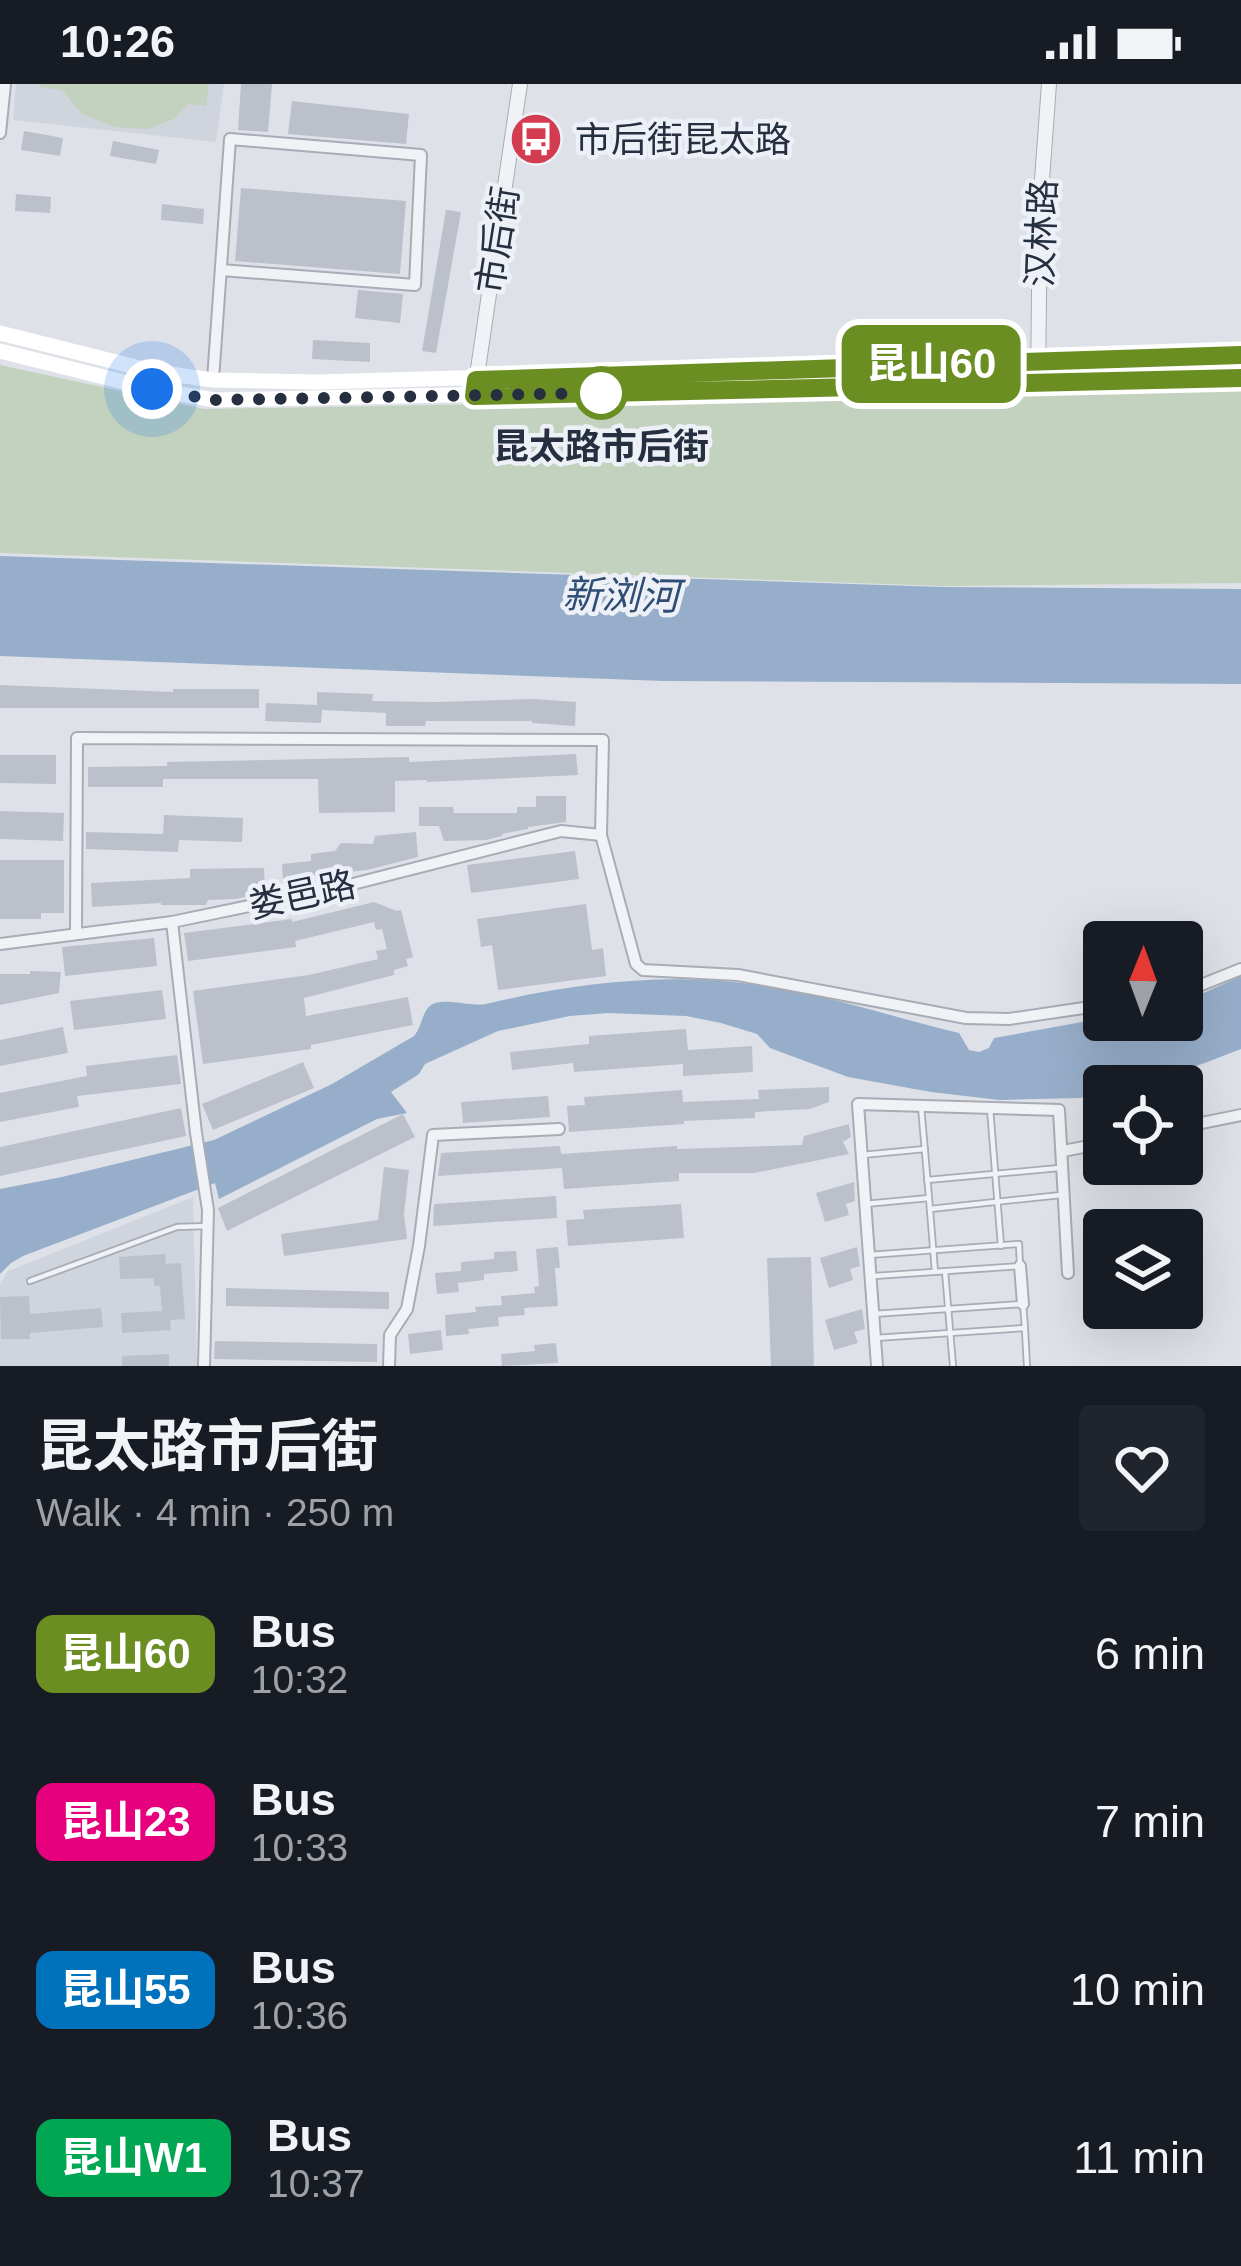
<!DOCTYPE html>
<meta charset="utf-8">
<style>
body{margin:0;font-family:Arial,"Noto Sans SC",sans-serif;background:#20242c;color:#f1f3f6;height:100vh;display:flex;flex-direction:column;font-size:45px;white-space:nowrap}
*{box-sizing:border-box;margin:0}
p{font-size:39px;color:#9ea1a6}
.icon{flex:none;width:66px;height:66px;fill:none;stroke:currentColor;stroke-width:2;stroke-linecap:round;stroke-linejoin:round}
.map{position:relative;height:1282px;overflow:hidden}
.drawer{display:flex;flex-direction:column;background:#171b24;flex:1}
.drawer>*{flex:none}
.badge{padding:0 24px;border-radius:18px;font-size:42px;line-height:78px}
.needle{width:78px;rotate:1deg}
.controls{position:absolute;left:1083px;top:837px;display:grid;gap:24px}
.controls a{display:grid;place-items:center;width:120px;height:120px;border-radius:12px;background:#171b24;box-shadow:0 12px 48px #0002;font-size:60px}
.you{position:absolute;width:60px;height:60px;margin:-30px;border:9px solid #fff;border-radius:50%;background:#1a73e8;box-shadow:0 0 0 18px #1a73e833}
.map>.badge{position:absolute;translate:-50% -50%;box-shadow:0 0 0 6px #fff}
.round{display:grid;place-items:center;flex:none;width:126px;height:126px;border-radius:12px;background:#20242c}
.overview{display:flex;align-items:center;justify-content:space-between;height:204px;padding:0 36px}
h1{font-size:57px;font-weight:700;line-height:90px}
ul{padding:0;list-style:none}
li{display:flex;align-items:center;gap:36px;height:168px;padding:0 36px}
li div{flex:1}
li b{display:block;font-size:45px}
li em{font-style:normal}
li .badge{min-width:132px;font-weight:700;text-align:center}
.status{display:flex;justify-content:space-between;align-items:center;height:84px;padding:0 60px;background:#171b24;direction:ltr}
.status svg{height:33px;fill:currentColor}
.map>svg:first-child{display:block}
</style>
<div class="status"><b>10:26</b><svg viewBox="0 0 49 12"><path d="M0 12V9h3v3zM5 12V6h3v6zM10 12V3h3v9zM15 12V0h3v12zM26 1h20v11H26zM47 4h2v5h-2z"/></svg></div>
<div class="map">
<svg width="1241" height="1282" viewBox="0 0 1241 1282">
<rect width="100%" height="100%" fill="#dee2e8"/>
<g fill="#d0d4dd">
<polygon points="16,0 224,0 216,58 13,36"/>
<polygon points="193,1113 197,1282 0,1282 0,1201 8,1187"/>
</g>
<g fill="#c3d2be">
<polygon points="41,0 209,0 206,22 188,20 174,35 147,45 114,43 82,30 62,6 40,3"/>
<polygon points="0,281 204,325 1241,307 1241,499 943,502 0,469"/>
</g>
<g fill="#97aeca">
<polygon points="0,472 943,503 1241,505 1241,600 664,597 0,572"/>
<path d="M1241,892V965C1196,982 1153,1002 1104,1002V1008L1080,1014L999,1016L931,1008L848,993L770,964L757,950L721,939L686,932L608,929L570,932L498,947L425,980L419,990L391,1008L407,1029L377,1035L219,1115L215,1099L23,1172L11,1179L0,1190V1105L62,1093L214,1056L332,1000L414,952C422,943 422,927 431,921C442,913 471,923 486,920C565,901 652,890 733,898C810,905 884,931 959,949L969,966L979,968L989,964L994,954L1104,934V936H1182V915L1206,908Z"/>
</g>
<g fill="#bbc0cb">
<polygon points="241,0 272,0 268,48 238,46"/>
<polygon points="292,17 409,30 406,60 288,50"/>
<polygon points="24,47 63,54 60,72 21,66"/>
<polygon points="113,57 159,66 156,80 110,72"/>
<polygon points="241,104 406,117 400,190 235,177"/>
<polygon points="16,110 51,113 50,129 15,127"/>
<polygon points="162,120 204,125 203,140 161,136"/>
<polygon points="446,126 461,128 436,269 422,267"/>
<polygon points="358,206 403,210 400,239 355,234"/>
<polygon points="313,256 370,259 370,278 312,275"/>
<polygon points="0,601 173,608 173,605 259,605 259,624 0,624"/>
<polygon points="317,608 373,610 372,617 436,618 534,615 576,618 575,642 532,639 532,637 426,637 425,642 386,642 386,629 322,626 321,639 265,637 266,619 317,621"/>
<polygon points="576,670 578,691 427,698 427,696 395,697 395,728 319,729 318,695 163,695 163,703 88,703 88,683 167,682 167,678 409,673 409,678"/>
<polygon points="0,671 56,671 56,700 0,699"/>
<polygon points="536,712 566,712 566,738 528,743 528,745 502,750 502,752 486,756 444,757 439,742 419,742 419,723 453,723 454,729 517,729 517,723 536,723"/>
<polygon points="0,727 64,729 63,757 0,755"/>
<polygon points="164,731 243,734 242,758 179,756 178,768 86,765 86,748 163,750"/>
<polygon points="416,748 418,773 367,786 283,795 282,780 311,777 311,770 335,767 341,759 373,760 375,752"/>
<polygon points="575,767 579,795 471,809 467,781"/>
<polygon points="0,776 64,776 64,829 41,829 41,835 0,835"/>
<polygon points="264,784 265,809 235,815 208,816 206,821 161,821 161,819 92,823 91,799 190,794 190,785"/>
<polygon points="374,818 397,827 401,826 413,873 406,875 408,882 394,886 394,891 304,914 306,932 408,913 413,941 311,961 311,965 203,980 193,907 309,891 378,875 376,867 387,865 382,845 376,846 374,838 295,857 296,863 188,877 184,849 292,835 292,838"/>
<polygon points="586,820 592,866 603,864 606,892 498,906 492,861 481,863 477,835"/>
<polygon points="154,854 157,882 65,892 62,863"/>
<polygon points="30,887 61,888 59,909 0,921 0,890 30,890"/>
<polygon points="162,906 166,935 74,946 70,917"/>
<polygon points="63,943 68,969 0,982 0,956"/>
<polygon points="686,945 688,966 752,962 753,988 683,992 683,980 574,988 573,979 512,986 510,968 589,960 589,952"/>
<polygon points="177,971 181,1000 77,1012 79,1023 0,1038 0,1009 87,992 86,982"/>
<polygon points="303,978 314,1004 213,1046 202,1020"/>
<polygon points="829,1003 829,1018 810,1025 755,1028 755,1034 684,1037 684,1040 569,1048 567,1022 585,1021 584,1013 682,1006 683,1018 759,1015 758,1006"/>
<polygon points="548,1012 550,1033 463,1039 461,1018"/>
<polygon points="181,1024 186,1052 0,1092 0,1063"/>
<polygon points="403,1030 415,1053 227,1147 218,1124"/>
<polygon points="849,1040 851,1053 843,1058 849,1070 754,1089 679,1089 679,1097 564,1105 562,1084 438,1092 441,1069 560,1062 561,1070 677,1062 677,1065 802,1061 804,1052"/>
<polygon points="384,1083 409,1086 404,1130 407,1155 284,1172 281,1150 378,1136"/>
<polygon points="854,1098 855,1117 846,1120 849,1131 825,1138 816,1109"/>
<polygon points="556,1112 557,1134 433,1142 434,1120"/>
<polygon points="681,1120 684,1154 568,1162 566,1136 584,1135 583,1126"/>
<polygon points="558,1163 560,1184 555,1184 558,1222 524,1224 525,1231 498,1233 499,1242 468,1245 469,1250 446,1252 445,1231 476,1228 475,1223 502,1221 501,1212 535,1209 534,1203 539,1202 536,1165"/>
<polygon points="857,1163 860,1182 850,1185 853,1196 829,1204 820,1174"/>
<polygon points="516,1167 518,1187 484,1190 484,1196 458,1199 459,1208 437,1210 435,1189 461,1187 461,1178 494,1175 494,1168"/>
<polygon points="165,1170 166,1180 181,1179 185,1235 170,1236 171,1246 122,1249 121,1229 162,1227 160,1202 154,1202 154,1194 120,1195 119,1173"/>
<polygon points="811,1173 814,1282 771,1282 767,1174"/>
<polygon points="226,1204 389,1208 389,1225 226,1222"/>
<polygon points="29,1212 30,1230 101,1224 103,1243 30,1249 30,1255 1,1255 0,1213"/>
<polygon points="862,1225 865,1245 854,1248 858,1259 834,1266 825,1236"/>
<polygon points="441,1246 443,1266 410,1270 408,1250"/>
<polygon points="215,1257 377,1260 377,1278 214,1275"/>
<polygon points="556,1259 558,1279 502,1282 501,1270 535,1267 534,1261"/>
<polygon points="169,1270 169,1282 122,1282 122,1272"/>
</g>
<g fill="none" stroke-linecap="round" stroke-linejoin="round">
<g stroke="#a7acb5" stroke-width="8">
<g id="service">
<polyline points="921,1022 929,1114"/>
<polyline points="990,1024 1001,1162"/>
<polyline points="862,1071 925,1065"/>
<polyline points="927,1096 1059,1084"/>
<polyline points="865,1120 929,1114 935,1188"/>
<polyline points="930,1125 1061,1111"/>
<polyline points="869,1171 1019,1160 1020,1182 874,1192"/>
<polyline points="945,1187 953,1282"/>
<polyline points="30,1197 177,1143 207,1142"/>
<polyline points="873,1230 1023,1220 1025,1244 875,1254"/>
<polyline points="1025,1246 1027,1282"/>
</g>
</g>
<g stroke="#a7acb5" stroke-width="14">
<g id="minor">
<polyline points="0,49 5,0"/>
<polyline points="213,296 230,55 421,71 415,201 221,186"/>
<polyline points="172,838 196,1049 208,1126 204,1282"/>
<polyline points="76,849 77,654 603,656 601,751 636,880 643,886 738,891 966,934 1009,935 1104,921"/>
<polyline points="0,860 172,838 345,802 561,747 601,751"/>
<polyline points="1182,905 1201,901 1241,885"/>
<polyline points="1182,1043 1241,1031"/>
<polyline points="1063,1067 1104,1059"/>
<polyline points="1020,1182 1023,1220"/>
<polyline points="389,1282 390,1251 407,1225 419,1162 433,1051 559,1045"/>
<polyline points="877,1282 858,1020 1059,1026 1068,1189"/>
</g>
</g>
<g stroke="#a7acb5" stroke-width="16">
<g id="tertiary">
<polyline points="1038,298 1040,123 1049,0"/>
<polyline points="474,312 520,0"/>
</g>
</g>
<use href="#service" stroke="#f1f2f6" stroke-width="4.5"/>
<use href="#minor" stroke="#f1f2f6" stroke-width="10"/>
<use href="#tertiary" stroke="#f1f2f6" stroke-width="14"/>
<g stroke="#fff" stroke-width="15">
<polyline points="0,249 156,288 213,296 318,298 1241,271"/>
<polyline points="0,267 152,305 215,316 1241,294"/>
</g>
</g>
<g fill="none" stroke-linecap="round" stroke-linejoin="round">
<g stroke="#fff" stroke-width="27">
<polyline id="line" points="1241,271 476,296 474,312 1241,294"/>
</g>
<use href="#line" stroke="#6b8e23" stroke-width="18"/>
<polyline stroke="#262f3f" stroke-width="12" stroke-dasharray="0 21.6" points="152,305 215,316 601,309"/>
</g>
<defs>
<g id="bus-disc" transform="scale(2.7)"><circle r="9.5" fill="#d33c50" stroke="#edf0f6"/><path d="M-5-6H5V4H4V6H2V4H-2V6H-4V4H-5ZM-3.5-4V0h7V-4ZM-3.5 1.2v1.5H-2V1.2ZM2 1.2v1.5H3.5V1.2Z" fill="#fff"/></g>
</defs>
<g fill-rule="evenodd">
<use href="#bus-disc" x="536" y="55"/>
</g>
<circle fill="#fff" stroke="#6b8e23" stroke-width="6" cx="601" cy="309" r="24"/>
<g text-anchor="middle" stroke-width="9" stroke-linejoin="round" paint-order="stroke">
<g font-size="36" fill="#262f3f" stroke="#edf0f6" text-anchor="start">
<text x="575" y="68">市后街昆太路</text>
</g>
<g font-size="36" fill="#262f3f" stroke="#edf0f6">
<text transform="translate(1041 149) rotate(-88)" y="13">汉林路</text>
<text transform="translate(497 156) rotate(-81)" y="13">市后街</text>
<text transform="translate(302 810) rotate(-12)" y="13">娄邑路</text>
</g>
<g font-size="36" font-weight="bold" fill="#262f3f" stroke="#edf0f6">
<text x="601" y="375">昆太路市后街</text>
</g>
<g font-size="39" font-style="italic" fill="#2f4d75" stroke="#edf0f6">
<text transform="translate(621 511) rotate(1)" y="14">新浏河</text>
</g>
</g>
</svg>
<div class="controls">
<a><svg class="needle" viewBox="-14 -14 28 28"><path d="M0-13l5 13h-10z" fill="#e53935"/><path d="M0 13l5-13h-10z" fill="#9ea1a6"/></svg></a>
<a><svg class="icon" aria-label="locate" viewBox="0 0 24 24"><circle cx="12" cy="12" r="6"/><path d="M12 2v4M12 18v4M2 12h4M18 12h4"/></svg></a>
<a><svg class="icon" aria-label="layers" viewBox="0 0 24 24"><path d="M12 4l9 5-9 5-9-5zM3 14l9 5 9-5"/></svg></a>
</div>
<div class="you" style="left:152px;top:305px"></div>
<b class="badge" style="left:931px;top:280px;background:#6b8e23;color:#fff">昆山60</b>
</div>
<section class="drawer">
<div class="overview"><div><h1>昆太路市后街</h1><p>Walk · 4 min · 250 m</p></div><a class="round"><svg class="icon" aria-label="heart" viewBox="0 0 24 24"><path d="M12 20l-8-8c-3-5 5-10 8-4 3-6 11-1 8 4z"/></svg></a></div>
<ul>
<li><span class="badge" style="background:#6b8e23;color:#fff">昆山60</span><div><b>Bus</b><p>10:32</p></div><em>6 min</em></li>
<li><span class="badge" style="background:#e6007e;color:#fff">昆山23</span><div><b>Bus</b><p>10:33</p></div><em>7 min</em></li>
<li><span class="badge" style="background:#0072bc;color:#fff">昆山55</span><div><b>Bus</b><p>10:36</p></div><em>10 min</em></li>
<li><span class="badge" style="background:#00a651;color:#fff">昆山W1</span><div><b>Bus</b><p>10:37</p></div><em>11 min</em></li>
</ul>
</section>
